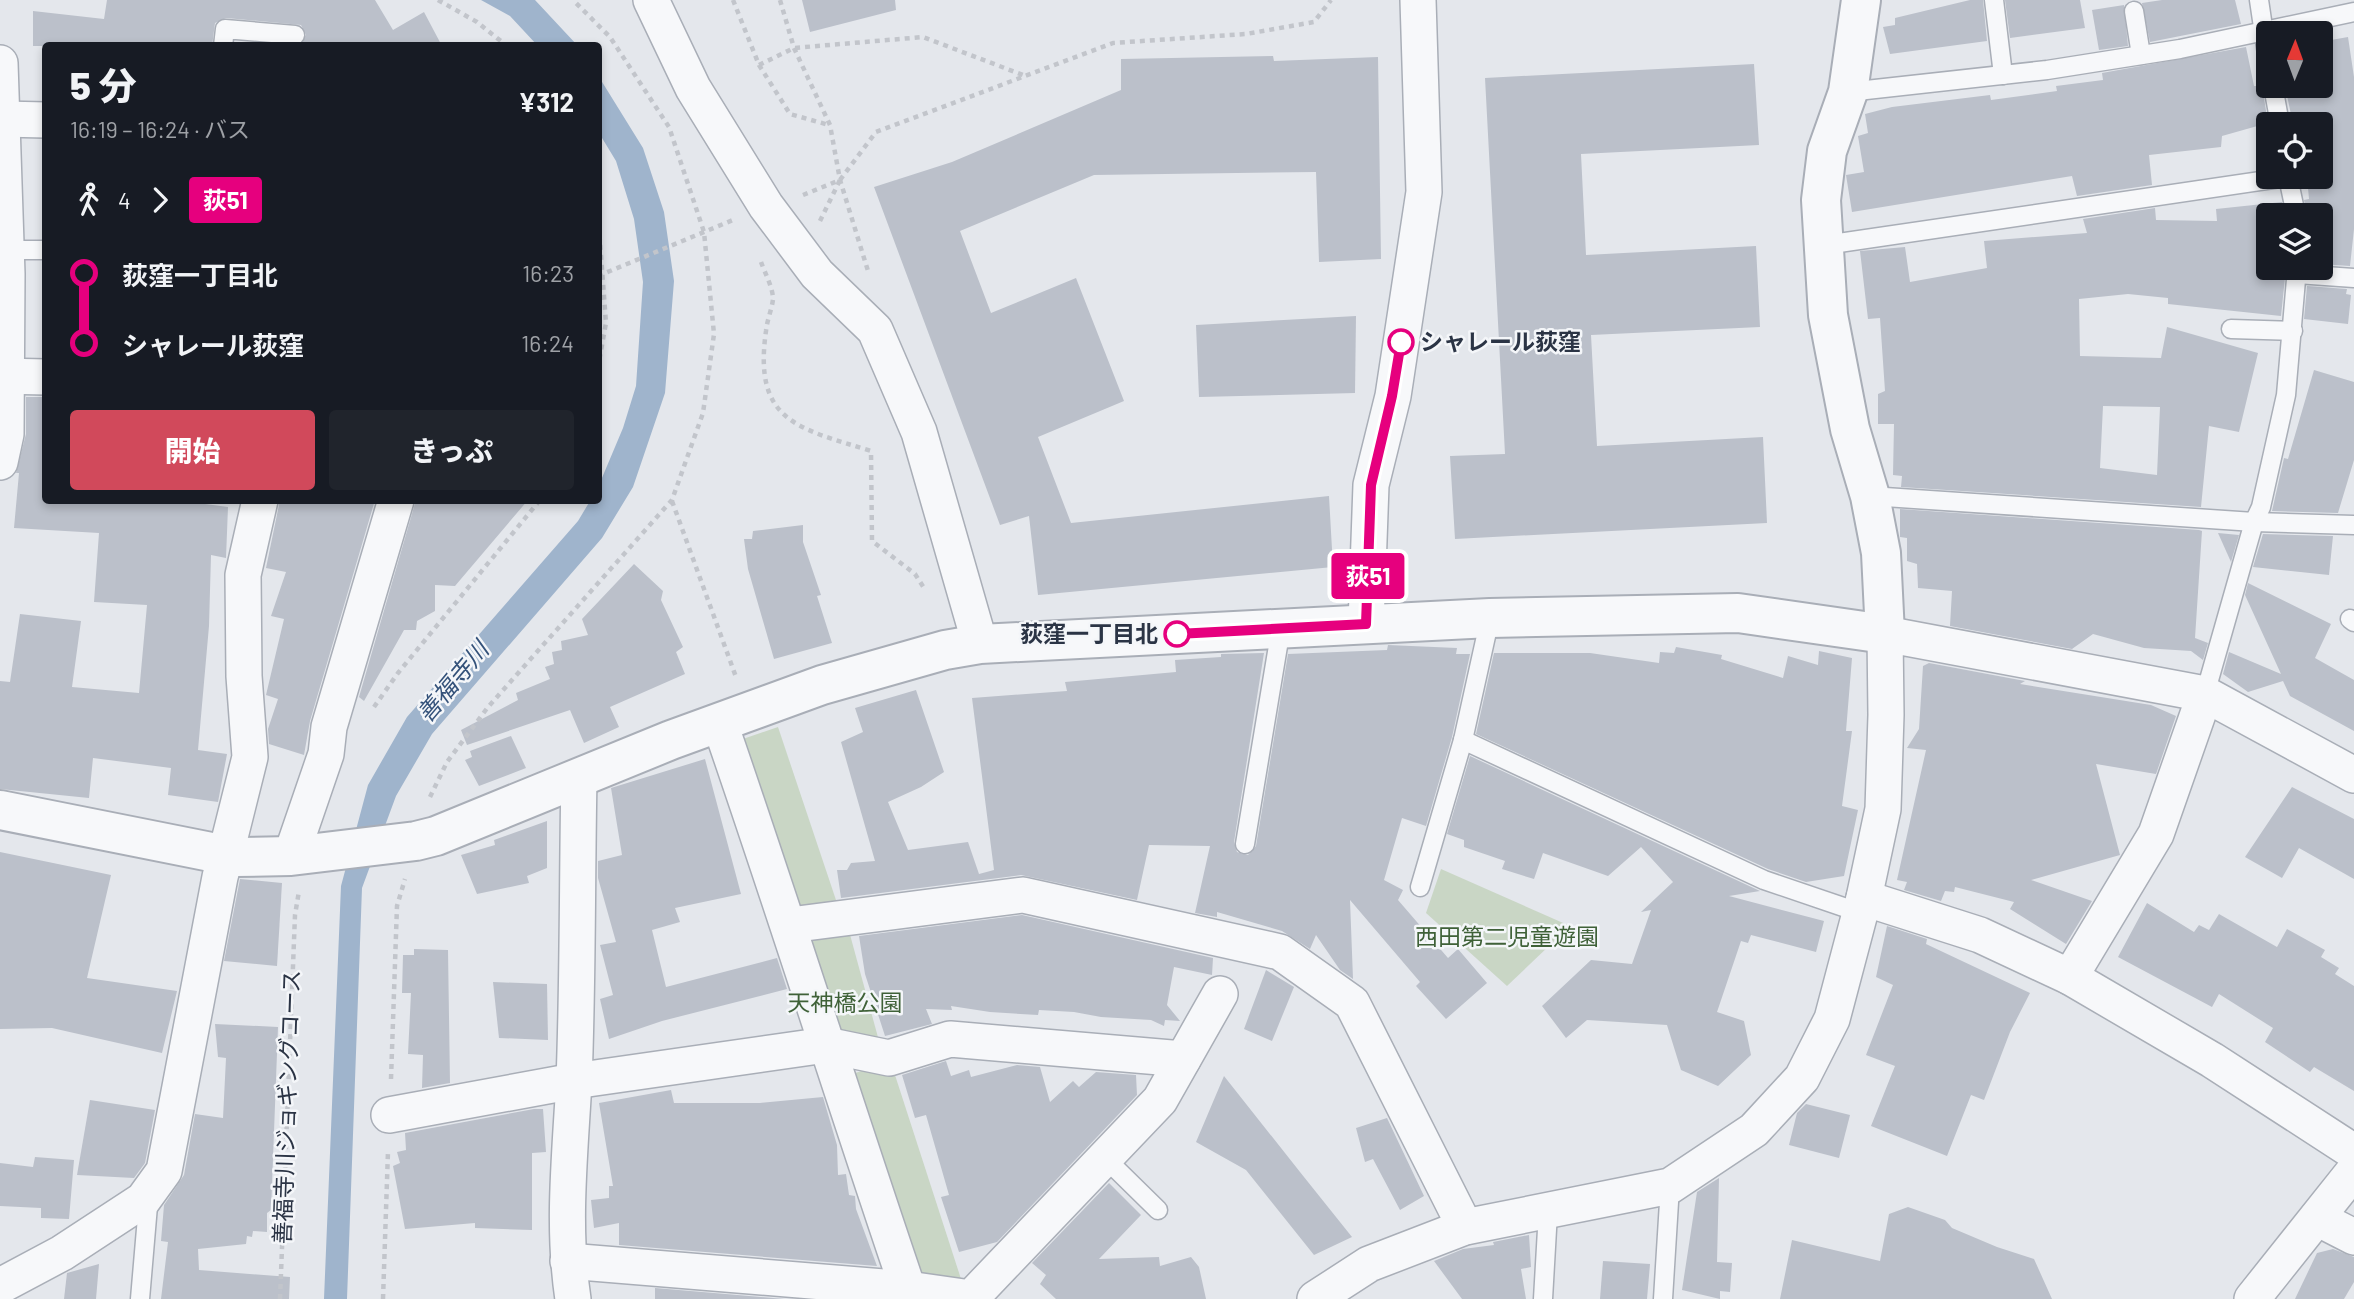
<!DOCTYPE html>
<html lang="ja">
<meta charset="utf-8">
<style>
body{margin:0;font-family:Barlow,"Noto Sans JP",sans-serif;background:#20242c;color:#f1f3f6;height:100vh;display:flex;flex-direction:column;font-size:26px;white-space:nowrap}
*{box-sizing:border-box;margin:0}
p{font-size:23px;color:#9ea1a6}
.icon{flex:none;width:38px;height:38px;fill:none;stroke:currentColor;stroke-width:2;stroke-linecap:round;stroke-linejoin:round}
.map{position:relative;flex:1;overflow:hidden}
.panel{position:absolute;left:42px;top:42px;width:560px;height:462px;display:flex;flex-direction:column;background:#171b24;border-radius:7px;box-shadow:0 4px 10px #0003}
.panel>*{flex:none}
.badge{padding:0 14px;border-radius:5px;font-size:24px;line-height:46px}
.needle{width:46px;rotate:1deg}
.tools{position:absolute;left:2256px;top:21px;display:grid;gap:14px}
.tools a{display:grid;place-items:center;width:77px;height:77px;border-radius:7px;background:#171b24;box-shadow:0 4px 10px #0003;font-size:35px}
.map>.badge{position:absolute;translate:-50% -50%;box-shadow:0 0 0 4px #fff}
.legs{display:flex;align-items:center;gap:10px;height:77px;padding:0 28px;font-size:23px}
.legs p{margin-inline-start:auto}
.overview{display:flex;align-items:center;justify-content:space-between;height:119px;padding:0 28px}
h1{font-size:38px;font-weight:800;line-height:52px}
.primary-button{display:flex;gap:14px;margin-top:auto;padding:14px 28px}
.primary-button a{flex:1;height:80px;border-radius:7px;background:#d1495b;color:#fff;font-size:28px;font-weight:800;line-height:80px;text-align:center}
.primary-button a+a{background:#20242c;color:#f1f3f6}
ul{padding:0 28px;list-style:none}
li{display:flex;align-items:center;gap:24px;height:70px;font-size:26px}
li i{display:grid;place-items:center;width:10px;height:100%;margin:0 9px;background:currentColor}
li i::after{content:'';width:18px;height:18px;margin:-9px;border:5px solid;border-radius:50%;background:#171b24}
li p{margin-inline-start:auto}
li:first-child i{background:linear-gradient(#0000 50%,currentColor 0)}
li:last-child i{background:linear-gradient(currentColor 50%,#0000 0)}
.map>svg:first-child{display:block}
</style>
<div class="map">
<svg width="2354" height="1299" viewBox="0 0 2354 1299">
<rect width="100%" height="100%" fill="#e4e7ec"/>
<g fill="#c9d6c5">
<polygon points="778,727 839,909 807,915 789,898 737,741"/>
<polygon points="1441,869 1570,926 1507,986 1426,913"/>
<polygon points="849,931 879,1041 836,1033 807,947 815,935"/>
<polygon points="868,1069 895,1075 961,1279 927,1276 912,1267 852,1074"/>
</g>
<g fill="#9fb4cc">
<polygon points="481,0 535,0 577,45 537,45 510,16"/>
<polygon points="599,77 643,148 664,212 674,281 665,393 633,487 602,538 432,734 396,796 362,888 347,1299 324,1299 341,886 368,785 407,717 578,521 590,501 598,500 599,485 623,428 636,386 643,282 634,219 616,161 599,133"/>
</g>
<g fill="#bbc0ca" fill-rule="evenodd">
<polygon points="107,0 375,0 393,30 424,12 442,46 299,46 306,35 301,25 226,18 215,23 212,46 33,46 33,11 104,19"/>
<polygon points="802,0 895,0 896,10 810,32"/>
<polygon points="1970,0 1983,0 1987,41 1890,54 1883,27 1895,25 1895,18"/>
<polygon points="2005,0 2080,0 2085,28 2010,38"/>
<polygon points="2162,0 2235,0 2241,24 2150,42 2142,3"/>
<polygon points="2124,5 2128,46 2099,50 2092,10"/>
<polygon points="2348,37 2354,77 2354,229 2350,266 2320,264 2320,215 2307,215 2304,200 2309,199 2307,177 2320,177 2320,124 2293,124 2285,86 2320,86 2320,42"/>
<polygon points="2246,47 2254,86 2262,86 2268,123 2222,136 2221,147 2149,155 2152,185 2077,196 2072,176 1852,212 1846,175 1864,172 1858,136 1868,133 1865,114 1892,107 1990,95 1991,100 2057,91 2056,86 2103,80 2102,73"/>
<polygon points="1273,56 1274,61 1378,57 1381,259 1319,262 1316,172 1094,175 960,231 991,313 1076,278 1124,401 1038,437 1071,523 1329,496 1333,567 1038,595 1029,516 1000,525 874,187 952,162 1121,90 1121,59"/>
<polygon points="1754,64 1759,145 1581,154 1586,255 1756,246 1760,327 1591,335 1597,446 1763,437 1767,523 1455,539 1450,456 1505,454 1485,78"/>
<path d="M2282,202L2284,215H2268V268H2286L2281,316L2168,304V298L2128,294L2079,299L2080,356L2161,358L2167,327L2258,353L2239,432L2209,426L2201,507L1901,487L1902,476L1893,475L1894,424H1878V394L1885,391L1880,318L1868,319L1860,251L1905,247L1910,282L1987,268L1984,241L2087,233L2083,219L2155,208L2156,220L2217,221L2216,209ZM2103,406L2160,407L2157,475L2100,468Z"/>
<polygon points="2307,286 2347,289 2346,294 2351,295 2348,324 2304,319"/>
<polygon points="1356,316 1355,393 1199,397 1196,325"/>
<polygon points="2314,370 2354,382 2354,460 2338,513 2272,511 2284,458 2288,459"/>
<polygon points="26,397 46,397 46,500 175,500 228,507 226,558 211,555 209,626 198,750 227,754 218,802 168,795 171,768 93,758 89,798 0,789 0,681 10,682 20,614 81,621 72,687 139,693 147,605 94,602 99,533 14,528 19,473 16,473 26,434"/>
<polygon points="280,500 375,500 310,721 304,755 269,744 268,729 278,699 266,695 284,619 271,616 286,572 266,568"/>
<polygon points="416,500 528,500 455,586 435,585 435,611 417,621 416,630 404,630 364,701 359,697"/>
<polygon points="1900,509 2199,530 2202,531 2195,638 2208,643 2203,660 2191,651 2144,648 2093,634 2072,649 1950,626 1952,591 1918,588 1917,564 1907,561 1907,538 1900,537"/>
<polygon points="803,525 803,542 821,595 817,596 832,643 774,659 748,569 744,539 752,539 753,531"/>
<polygon points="2218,533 2239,535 2231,562"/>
<polygon points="2263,534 2333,536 2329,575 2253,567"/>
<polygon points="634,564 663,591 661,600 683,647 676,652 685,674 610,707 619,727 584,743 570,710 467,745 461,730 518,700 516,693 550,679 545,667 554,664 552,652 562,650 561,641 588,635 582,619"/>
<polygon points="2248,583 2331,624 2315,658 2354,680 2354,731 2290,696 2283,681 2248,692 2223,674 2229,652 2281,674 2245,595"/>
<polygon points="1388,645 1457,648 1456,654 1470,654 1452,737 1426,826 1402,818 1384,880 1403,890 1398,900 1448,958 1458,949 1487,983 1446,1019 1416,986 1420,982 1350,900 1353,979 1340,970 1316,935 1310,949 1282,931 1217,912 1217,917 1195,913 1210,846 1149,845 1137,900 1021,875 841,898 837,870 847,870 851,863 875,861 841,742 863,732 855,708 916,690 944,772 921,787 888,802 908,850 968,842 979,874 994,870 972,698 1067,691 1065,682 1176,672 1175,660 1221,657 1221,654 1264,653 1234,842 1237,852 1248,855 1256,846 1288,654 1387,650"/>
<polygon points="1676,647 1722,655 1721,659 1783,678 1788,656 1818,665 1819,651 1852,658 1846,731 1852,731 1842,806 1858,810 1844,876 1806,882 1768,869 1476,734 1494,653 1590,653 1659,663 1660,652 1674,653"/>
<polygon points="1929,663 2025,681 2020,684 2151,705 2176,716 2156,774 2096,764 2120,855 2031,880 2092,901 2066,944 2010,909 2014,902 1955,887 1954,892 1945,891 1941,901 1904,890 1907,882 1897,880 1926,750 1907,748 1919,729 1923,666"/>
<polygon points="511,736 526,768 479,786 465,760 472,757 470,751"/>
<polygon points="1470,756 1760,891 1729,896 1824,921 1816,952 1751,935 1748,943 1741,941 1717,1012 1744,1021 1751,1055 1718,1086 1681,1070 1667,1025 1587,1020 1566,1038 1542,1006 1591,960 1632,964 1651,910 1641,912 1673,882 1641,847 1608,876 1543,853 1534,879 1502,869 1505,861 1464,847 1464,840 1447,834"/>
<polygon points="705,759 741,894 675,908 680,922 652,930 666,987 777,958 787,989 662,1021 609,1039 600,999 613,995 600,945 616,942 598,878 598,861 622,855 611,788"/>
<polygon points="2292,787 2354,819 2354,879 2299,848 2282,878 2245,857"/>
<polygon points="547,821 547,868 527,876 529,883 477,894 461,855 495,845 494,840"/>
<polygon points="0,852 111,875 87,978 177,991 162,1053 52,1028 0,1029"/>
<polygon points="240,879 282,883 277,966 224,961"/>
<polygon points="2147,903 2194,932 2199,925 2209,930 2219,914 2277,947 2287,929 2325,950 2321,957 2339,968 2335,974 2354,986 2354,1091 2314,1067 2310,1072 2265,1042 2273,1028 2219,994 2212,1007 2118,957"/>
<polygon points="1022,915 1213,958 1212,975 1174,967 1167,1005 1180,1021 1165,1020 1164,1026 1151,1020 1101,1017 1074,1012 1039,1010 1038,1015 990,1012 951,1006 952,1010 926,1009 932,1024 885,1036 865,974 859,936"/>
<polygon points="1887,926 1927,939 1926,944 2030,993 2010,1032 1984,1100 1971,1095 1947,1156 1871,1126 1895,1066 1866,1055 1893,985 1876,977"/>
<polygon points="414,949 448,950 450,1083 422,1088 423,1055 408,1054 411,993 402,993 403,955 414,955"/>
<polygon points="1266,970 1294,987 1272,1041 1244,1029"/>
<polygon points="493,982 547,984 548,1040 499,1038"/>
<polygon points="215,1024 278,1027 271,1210 267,1213 267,1232 253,1231 252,1237 247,1236 246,1244 198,1249 199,1270 290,1277 289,1299 161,1299 168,1242 161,1241 164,1205 184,1175 195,1114 223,1118 226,1058 218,1057"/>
<polygon points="946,1061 951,1076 969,1070 971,1077 1017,1065 1040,1067 1050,1102 1073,1081 1079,1087 1096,1072 1136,1075 1137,1095 997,1242 959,1252 941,1197 949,1195 926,1115 915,1118 902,1075"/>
<polygon points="1224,1076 1300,1172 1352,1237 1314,1255 1246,1170 1196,1142"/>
<polygon points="671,1090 674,1103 760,1103 823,1097 837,1145 838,1175 846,1174 849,1195 855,1196 856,1209 877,1266 619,1245 619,1223 594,1228 591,1200 609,1198 609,1186 613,1186 599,1103"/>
<polygon points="90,1100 155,1110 145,1163 134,1178 77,1175"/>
<polygon points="1806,1104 1850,1115 1839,1158 1789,1145 1797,1113"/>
<polygon points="534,1109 543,1109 546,1152 532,1153 532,1230 475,1228 475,1223 405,1229 393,1166 400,1163 397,1152 406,1150 405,1133"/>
<polygon points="1387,1118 1424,1196 1400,1210 1373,1159 1365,1162 1356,1128"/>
<polygon points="35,1157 74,1160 69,1219 41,1218 41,1208 0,1206 0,1163 33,1167"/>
<polygon points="1719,1178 1717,1262 1732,1263 1730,1292 1720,1291 1720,1299 1682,1290 1697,1192"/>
<polygon points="1109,1183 1141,1215 1099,1259 1159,1257 1160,1266 1191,1257 1199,1267 1206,1299 1056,1299 1040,1284 1046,1275 1032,1263"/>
<polygon points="1908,1207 1945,1220 1952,1228 1997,1247 2034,1259 2052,1299 1780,1299 1792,1240 1880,1261 1889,1214"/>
<polygon points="1529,1235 1531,1267 1521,1269 1526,1299 1462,1299 1434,1261 1463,1249 1494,1245 1493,1242"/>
<polygon points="2333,1249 2354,1257 2354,1282 2344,1299 2295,1299 2317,1253"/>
<polygon points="1603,1261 1650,1264 1647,1299 1600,1299"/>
<polygon points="99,1264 96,1299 64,1299 67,1273"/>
<polygon points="655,1288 784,1299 655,1299"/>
</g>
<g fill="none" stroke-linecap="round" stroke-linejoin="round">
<g stroke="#a9aeb7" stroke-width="21">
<g id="service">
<polyline points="1994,0 2003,75"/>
<polyline points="2259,0 2268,61"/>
<polyline points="2134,11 2141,55"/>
<polyline points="223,46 225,29 295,35"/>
<polyline points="2273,86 2280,124"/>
<polyline points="1848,92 2047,70 2180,49 2354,12"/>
<polyline points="2288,177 2296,215"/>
<polyline points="1825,245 2288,177"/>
<polyline points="7,250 46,250"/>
<polyline points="2297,274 2354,278"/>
<polyline points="2231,329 2293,331"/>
<polyline points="1870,496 2254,522 2354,525"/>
<polyline points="2350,619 2354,622"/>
<polyline points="2205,694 2254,522 2261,507 2286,395 2297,268"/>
<polyline points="1463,740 1764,880 1861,913"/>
<polyline points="1245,844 1281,628"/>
<polyline points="1420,887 1463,740 1490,618"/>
<polyline points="1105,1158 1158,1210"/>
<polyline points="140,1299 149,1194"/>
<polyline points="1543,1299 1548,1212"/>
<polyline points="1663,1299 1670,1186"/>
</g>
</g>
<g stroke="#a9aeb7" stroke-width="38">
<g id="minor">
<polyline points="651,0 693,88 766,206 817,274 875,330 919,432 980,644"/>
<polyline points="0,63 7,274 6,434 0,462"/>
<polyline points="2,119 46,120"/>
<polyline points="0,376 46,377"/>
<polyline points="1366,624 1371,485 1393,396 1424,192 1418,0"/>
<polyline points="2205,694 2156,834 2070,977 2212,1060 2354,1152"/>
<path d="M720,724C785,912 844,1101 908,1289"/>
<polyline points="291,856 326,754 329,727 396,500"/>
<polyline points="1864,898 1980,935 2070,977"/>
<polyline points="790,925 1023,895 1280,952 1352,1003 1465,1227"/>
<polyline points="389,1115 574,1081 826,1045 889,1058 950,1039 1183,1059"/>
<polyline points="2317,1218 2354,1237"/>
<polyline points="568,1261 908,1289 971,1298 1160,1100 1220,994"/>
<polyline points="0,1286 62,1253 143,1200 164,1171 220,877 250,757 244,676 243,575 260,500"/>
<path d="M573,1299C562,1226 570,1155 574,1081C578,980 577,878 579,777"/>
<polyline points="1315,1299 1369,1264 1465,1227 1670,1186 1754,1130 1802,1078 1832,1019 1864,898 1883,809 1886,715 1885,634 2205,694 2354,775"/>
<polyline points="2252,1299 2354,1171"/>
</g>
</g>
<g stroke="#a9aeb7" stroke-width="42">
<polyline id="tertiary" points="0,810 236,857 291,856 416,841 436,836 671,740 822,685 945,650 980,644 1490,618 1738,613 1885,634 1881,553 1870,496 1850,429 1828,315 1821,200 1827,151 1848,92 1861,0"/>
</g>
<g stroke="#c2c5cb" stroke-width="4.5" stroke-dasharray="5 5" stroke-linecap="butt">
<polyline points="438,0 477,22 507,46"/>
<polyline points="733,0 759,65 790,114 829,125"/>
<polyline points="780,0 794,48 830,125 840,180 868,271"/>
<polyline points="759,65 794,48 923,37 1023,75"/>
<polyline points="803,195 840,180 876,132 1113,43 1246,34 1314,22 1331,0"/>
<polyline points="598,215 606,323 598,367"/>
<polyline points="820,221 840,180"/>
<path d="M761,262C765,273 773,288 773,299C772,309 767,320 766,331C753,422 798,428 871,451L872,541L915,574L924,588"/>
<polyline points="598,276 733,220"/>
<polyline points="672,501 736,677"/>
<polyline points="374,707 398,673 540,500"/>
<polyline points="430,797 447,762 488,707 672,500 703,413 714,334 704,232 669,127 610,37 573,0"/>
<polyline points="391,1079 397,906 405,879"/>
<polyline points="280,1299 295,915 299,891"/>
<polyline points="383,1299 388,1151"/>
</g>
<use href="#service" stroke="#f7f8fa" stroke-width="18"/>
<use href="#minor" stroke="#f7f8fa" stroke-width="35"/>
<use href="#tertiary" stroke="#f7f8fa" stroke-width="38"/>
</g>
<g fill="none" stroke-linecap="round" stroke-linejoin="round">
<g stroke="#fff" stroke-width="16">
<polyline id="line-1" points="1177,634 1366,624 1371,485 1392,396 1401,342"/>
</g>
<use href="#line-1" stroke="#e6007e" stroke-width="10"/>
</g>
<g fill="#fff" stroke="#e6007e" stroke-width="3.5">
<circle cx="1401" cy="342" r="12"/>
<circle cx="1177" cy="634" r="12"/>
</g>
<g text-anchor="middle" stroke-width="5" stroke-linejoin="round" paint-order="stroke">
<g font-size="23" font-weight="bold" fill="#2b3445" stroke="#f4f6f9" text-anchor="start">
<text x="1420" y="350">シャレール荻窪</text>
<text x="1158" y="642" text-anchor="end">荻窪一丁目北</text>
</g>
<g font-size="23" fill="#3f6138" stroke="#f4f6f9">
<text x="1507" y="945">西田第二児童遊園</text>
<text x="845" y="1011">天神橋公園</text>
</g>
<g font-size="23" fill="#2b3445" stroke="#f4f6f9">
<text transform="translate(287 1107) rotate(-88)" y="8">善福寺川ジョギングコース</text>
</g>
<g font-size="24" font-style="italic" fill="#34527a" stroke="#f4f6f9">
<text transform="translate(453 682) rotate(-50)" y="8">善福寺川</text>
</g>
</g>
</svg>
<div class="tools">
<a><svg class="needle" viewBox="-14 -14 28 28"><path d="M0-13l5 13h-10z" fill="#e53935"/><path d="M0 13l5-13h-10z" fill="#9ea1a6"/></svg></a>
<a><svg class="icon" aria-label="locate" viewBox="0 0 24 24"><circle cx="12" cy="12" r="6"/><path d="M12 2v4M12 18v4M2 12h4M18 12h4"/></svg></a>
<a><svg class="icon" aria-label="layers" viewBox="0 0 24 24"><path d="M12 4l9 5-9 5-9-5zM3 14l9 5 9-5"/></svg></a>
</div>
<b class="badge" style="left:1368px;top:576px;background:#e6007e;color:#fff">荻51</b>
<section class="panel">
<div class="overview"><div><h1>5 分</h1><p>16:19 – 16:24 · バス</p></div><b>¥312</b></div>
<div class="legs"><svg class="icon" aria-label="walk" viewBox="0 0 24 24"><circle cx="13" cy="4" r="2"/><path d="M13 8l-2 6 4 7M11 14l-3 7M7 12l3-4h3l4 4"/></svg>4<svg class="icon" aria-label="forward" viewBox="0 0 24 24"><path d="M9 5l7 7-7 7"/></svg><b class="badge" style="background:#e6007e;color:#fff">荻51</b></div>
<ul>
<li><i style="color:#e6007e"></i><b>荻窪一丁目北</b><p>16:23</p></li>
<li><i style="color:#e6007e"></i><b>シャレール荻窪</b><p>16:24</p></li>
</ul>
<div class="primary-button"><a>開始</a><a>きっぷ</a></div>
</section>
</div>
